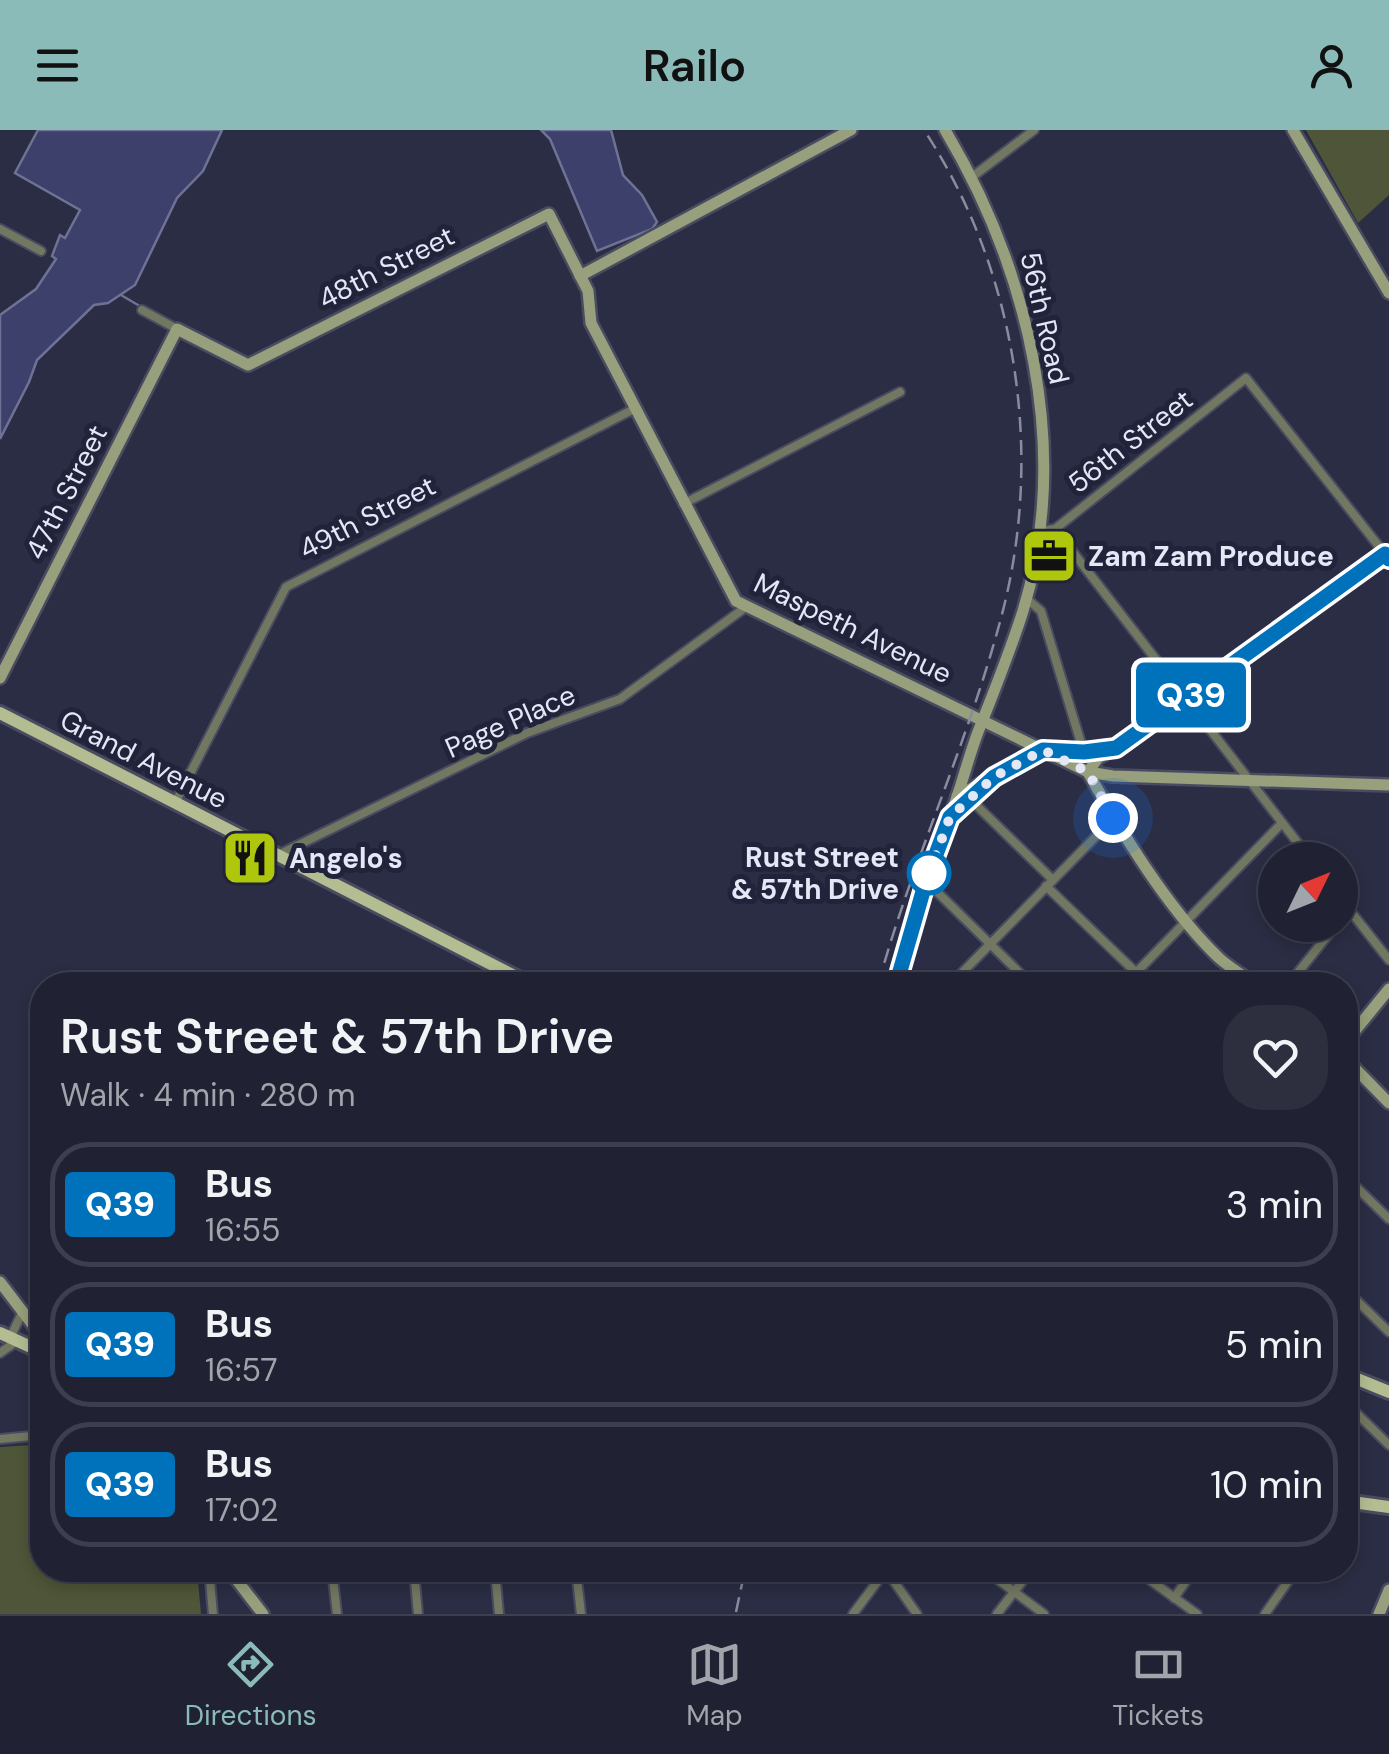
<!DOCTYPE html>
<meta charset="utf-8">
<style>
body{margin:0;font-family:"DM Sans",sans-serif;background:#2d2f3f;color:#f1f3f6;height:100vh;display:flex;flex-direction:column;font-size:38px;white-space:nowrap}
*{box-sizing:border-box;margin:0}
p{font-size:32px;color:#a2a4ac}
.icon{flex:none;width:55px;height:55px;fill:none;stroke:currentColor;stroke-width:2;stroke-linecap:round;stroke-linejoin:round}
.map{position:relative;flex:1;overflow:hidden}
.details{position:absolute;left:30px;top:842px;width:1328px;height:610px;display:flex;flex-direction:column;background:#202233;border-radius:40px;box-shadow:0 5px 15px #0003,0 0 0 2px #3d3f4e}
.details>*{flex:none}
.badge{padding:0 20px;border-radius:8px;font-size:35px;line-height:65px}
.needle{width:65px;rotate:47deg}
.controls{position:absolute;left:1258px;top:712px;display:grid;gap:20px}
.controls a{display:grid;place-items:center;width:100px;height:100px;border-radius:50%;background:#202233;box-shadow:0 5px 15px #0003,0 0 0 2px #3d3f4e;font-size:50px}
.you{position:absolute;width:50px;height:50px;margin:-25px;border:8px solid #fff;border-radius:50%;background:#1a73e8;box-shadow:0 0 0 15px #1a73e833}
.map>.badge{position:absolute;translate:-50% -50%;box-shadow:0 0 0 5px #fff}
.round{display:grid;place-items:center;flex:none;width:105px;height:105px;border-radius:40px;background:#2d2f3f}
.headline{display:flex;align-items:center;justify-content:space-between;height:170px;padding:0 30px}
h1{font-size:48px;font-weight:600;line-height:75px}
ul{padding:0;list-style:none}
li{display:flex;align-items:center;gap:30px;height:125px;margin:0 20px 15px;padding:0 10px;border:5px solid #3d3f4e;border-radius:40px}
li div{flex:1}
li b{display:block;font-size:38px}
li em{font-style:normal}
li .badge{min-width:110px;font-weight:700;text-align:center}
header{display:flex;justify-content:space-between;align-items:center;height:130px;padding:0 30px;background:#8bbbb9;color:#111;font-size:45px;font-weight:600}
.dock{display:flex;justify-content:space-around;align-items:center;height:140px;border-top:2px solid #3d3f4e;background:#202233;font-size:28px;color:#a2a4ac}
.dock a{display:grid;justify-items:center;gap:5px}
.dock .current{color:#8bbbb9}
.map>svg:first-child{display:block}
</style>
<header><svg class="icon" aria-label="menu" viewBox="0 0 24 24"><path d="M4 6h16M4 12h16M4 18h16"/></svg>Railo<svg class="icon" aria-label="person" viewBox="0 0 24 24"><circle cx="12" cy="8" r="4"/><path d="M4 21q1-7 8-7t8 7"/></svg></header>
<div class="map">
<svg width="1389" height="1484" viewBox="0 0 1389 1484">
<rect width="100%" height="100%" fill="#2b2d44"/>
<g fill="#4f5538">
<polygon points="1306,0 1389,0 1389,65 1358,93"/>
<polygon points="33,1315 42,1327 42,1440 197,1440 201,1484 0,1484 0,1317"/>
</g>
<g fill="#3c406b" stroke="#6e7295" stroke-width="2.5">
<polygon points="38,0 222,0 203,41 177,68 135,155 108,173 94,175 37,230 29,252 0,309 0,185 36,159 56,129 52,126 60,105 65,108 80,80 15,43"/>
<polygon points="541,0 611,0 623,45 642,65 657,92 652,99 597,121 550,9"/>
</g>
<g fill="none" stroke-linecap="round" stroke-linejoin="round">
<polyline stroke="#6e7295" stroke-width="2.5" points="121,165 143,178"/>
<g stroke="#494b60" stroke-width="12">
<g id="street">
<polyline points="972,47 1034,0"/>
<polyline points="0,99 41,121"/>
<polyline points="142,180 177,199"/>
<polyline points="683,374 900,262"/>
<polyline points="1055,399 1311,730"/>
<polyline points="1040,401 1055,399 1246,248 1385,424"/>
<polyline points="1026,468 1041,481 1084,623"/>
<polyline points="970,669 1052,749"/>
<polyline points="175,673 286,457 634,279"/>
<polyline points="280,724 527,603 620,569 746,477"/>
<polyline points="926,751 1032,855"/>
<polyline points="1046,756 1149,855"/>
<polyline points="1340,768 1389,830"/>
<polyline points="900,840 916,855"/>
<polyline points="950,855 1113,689"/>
<polyline points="1124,855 1282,693"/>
<polyline points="1288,855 1336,795"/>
<polyline points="1345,1046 1389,1089"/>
<polyline points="1345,1159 1389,1202"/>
<polyline points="10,1208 23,1181"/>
<polyline points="0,1223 17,1211"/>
<polyline points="1345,1272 1389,1315"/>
<polyline points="0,1309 42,1305"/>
<polyline points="209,1440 213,1484"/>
<polyline points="332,1440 337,1484"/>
<polyline points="414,1440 418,1484"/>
<polyline points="495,1440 499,1484"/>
<polyline points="576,1440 581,1484"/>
<polyline points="886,1440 917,1484"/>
<polyline points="985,1440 1044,1484"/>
<polyline points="1136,1440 1197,1484"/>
<polyline points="1174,1468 1194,1440"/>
<polyline points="853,1484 886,1440"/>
<polyline points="997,1484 1031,1440"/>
<polyline points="1265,1484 1296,1440"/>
</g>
</g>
<g stroke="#494b60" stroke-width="16">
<g id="secondary">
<polyline points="1293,0 1389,163"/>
<polyline points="580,146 851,0"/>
<path d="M0,548L177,199L248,235L549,84L588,161L591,193L736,471L1088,642C1121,702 1169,780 1219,828C1230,838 1244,846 1257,855"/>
<polyline points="1051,620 1084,623 1107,619"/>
<polyline points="1088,642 1098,628 1132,608 1389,421"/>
<polyline points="1088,642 1113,646 1389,655"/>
<polyline points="957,666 1043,620"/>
<path d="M897,855C912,791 935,729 957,667C964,646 970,623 978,602C994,562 1010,522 1023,481C1072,320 1029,141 945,0"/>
<polyline points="1345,913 1389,859"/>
<polyline points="1345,928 1389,973"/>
<polyline points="0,1152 42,1207"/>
<polyline points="229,1440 263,1484"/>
<polyline points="1379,1484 1389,1460"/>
</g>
</g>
<g stroke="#494b60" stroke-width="18">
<g id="primary">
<polyline points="0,583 532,855"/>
<polyline points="0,1203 42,1222"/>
<polyline points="1345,1244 1389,1262"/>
<polyline points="1345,1371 1389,1377"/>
</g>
</g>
<use href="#street" stroke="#727761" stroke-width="8"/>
<use href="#secondary" stroke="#979f7c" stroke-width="11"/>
<use href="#primary" stroke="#b3bd91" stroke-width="12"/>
<g stroke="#898b9e" stroke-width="2.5" stroke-dasharray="15 8" stroke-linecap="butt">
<path d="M878,855C912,731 968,613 1001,488C1045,325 1017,141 924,0"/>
<polyline points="736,1482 745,1440"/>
</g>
</g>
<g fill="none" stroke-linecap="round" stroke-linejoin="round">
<g stroke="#fff" stroke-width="22">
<polyline id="line" points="896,855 926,751 950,687 994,647 1043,620 1084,622 1116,618 1385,424 1389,429"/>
</g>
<use href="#line" stroke="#0072bc" stroke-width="15"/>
<polyline stroke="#e4e7f6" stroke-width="10" stroke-dasharray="0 18" points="929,743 926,751 950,687 994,647 1043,620 1088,642 1113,688"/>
</g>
<defs>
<g id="office-square" transform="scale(2.875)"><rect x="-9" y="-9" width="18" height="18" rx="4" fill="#aec60c" stroke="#21233a"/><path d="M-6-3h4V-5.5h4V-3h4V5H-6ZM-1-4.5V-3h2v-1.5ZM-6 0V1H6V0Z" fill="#111"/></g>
<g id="restaurant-square" transform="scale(2.875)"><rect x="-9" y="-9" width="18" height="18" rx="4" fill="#aec60c" stroke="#21233a"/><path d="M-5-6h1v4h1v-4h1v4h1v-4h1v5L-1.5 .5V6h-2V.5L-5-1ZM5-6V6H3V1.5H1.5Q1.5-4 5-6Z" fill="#111"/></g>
</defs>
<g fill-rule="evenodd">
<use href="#office-square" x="1049" y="426"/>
<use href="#restaurant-square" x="250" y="728"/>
</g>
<circle fill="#fff" stroke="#0072bc" stroke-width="5" cx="929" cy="743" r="20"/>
<g text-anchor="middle" stroke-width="10" stroke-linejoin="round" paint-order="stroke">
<g font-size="28" fill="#e4e7f6" stroke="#21233a">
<text transform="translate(386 137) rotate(-27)" y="10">48th Street</text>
<text transform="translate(1045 188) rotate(77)" y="10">56th Road</text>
<text transform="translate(1130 311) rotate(-38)" y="10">56th Street</text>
<text transform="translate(66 362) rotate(-63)" y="10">47th Street</text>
<text transform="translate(367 387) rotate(-27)" y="10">49th Street</text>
<text transform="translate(853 498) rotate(26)" y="10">Maspeth Avenue</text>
<text transform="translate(510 591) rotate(-24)" y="10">Page Place</text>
<text transform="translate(144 629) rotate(27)" y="10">Grand Avenue</text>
</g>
<g font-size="28" font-weight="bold" fill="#e4e7f6" stroke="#21233a" text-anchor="start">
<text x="1088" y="436">Zam Zam Produce</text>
<text x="289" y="738">Angelo's</text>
</g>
<g font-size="28" font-weight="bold" fill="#e4e7f6" stroke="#21233a" text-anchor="end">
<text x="899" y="737">Rust Street<tspan x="899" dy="32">&amp; 57th Drive</tspan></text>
</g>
</g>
</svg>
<div class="controls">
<a><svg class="needle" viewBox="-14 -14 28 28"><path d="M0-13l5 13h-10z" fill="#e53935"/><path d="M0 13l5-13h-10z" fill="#a2a4ac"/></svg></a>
</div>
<div class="you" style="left:1113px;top:688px"></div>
<b class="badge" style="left:1191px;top:565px;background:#0072bc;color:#fff">Q39</b>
<section class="details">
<div class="headline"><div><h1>Rust Street &amp; 57th Drive</h1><p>Walk · 4 min · 280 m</p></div><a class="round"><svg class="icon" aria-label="heart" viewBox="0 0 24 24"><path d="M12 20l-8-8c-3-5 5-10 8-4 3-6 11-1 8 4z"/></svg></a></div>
<ul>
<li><span class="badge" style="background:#0072bc;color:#fff">Q39</span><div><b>Bus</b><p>16:55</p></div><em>3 min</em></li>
<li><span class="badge" style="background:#0072bc;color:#fff">Q39</span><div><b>Bus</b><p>16:57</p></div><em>5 min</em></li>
<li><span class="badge" style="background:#0072bc;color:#fff">Q39</span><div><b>Bus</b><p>17:02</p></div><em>10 min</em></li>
</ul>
</section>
</div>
<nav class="dock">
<a class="current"><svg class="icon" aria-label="directions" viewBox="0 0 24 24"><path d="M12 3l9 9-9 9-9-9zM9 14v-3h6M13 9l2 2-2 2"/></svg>Directions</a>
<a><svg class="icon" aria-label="map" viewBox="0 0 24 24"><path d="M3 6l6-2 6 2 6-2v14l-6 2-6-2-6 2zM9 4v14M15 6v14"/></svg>Map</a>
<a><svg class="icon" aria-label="tickets" viewBox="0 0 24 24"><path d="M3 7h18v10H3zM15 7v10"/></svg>Tickets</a>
</nav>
